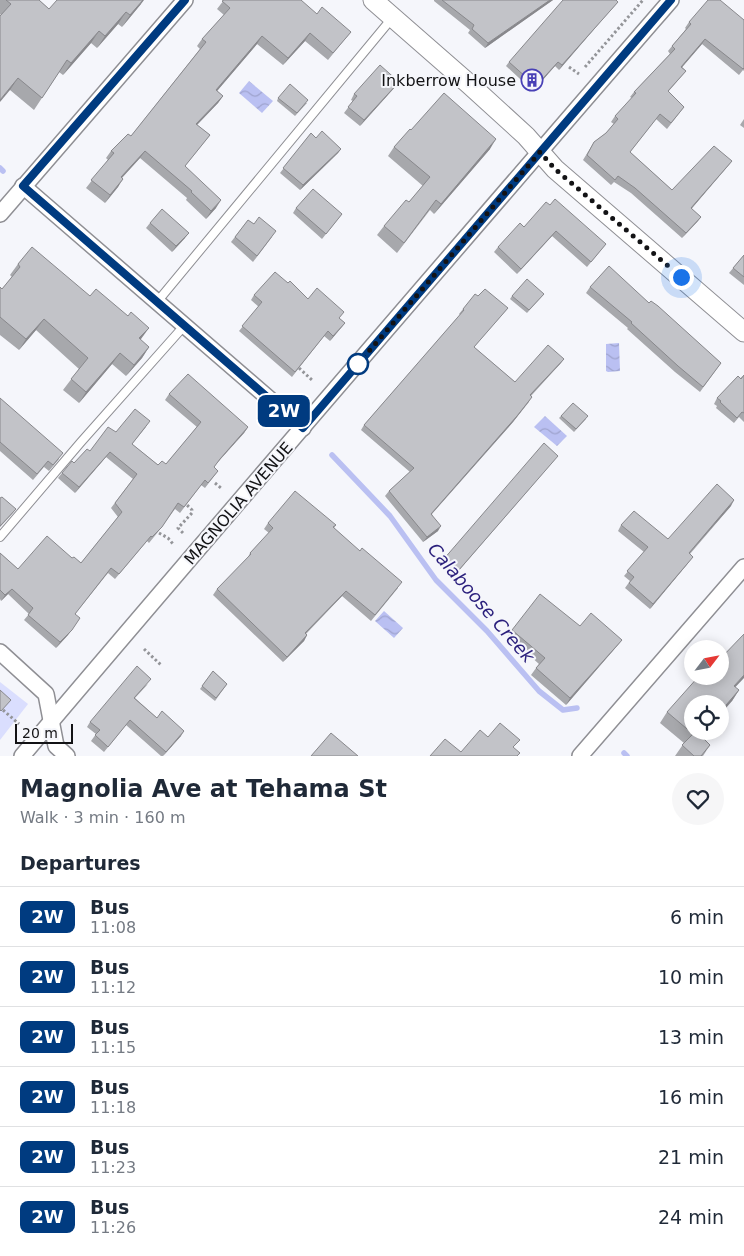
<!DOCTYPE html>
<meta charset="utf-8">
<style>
body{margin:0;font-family:"DejaVu Sans",sans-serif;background:#f6f6f7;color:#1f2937;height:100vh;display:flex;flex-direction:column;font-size:19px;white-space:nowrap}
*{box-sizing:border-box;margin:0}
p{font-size:16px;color:#747a83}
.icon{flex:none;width:28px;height:28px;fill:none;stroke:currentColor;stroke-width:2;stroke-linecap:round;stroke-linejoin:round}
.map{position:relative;height:756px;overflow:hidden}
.sheet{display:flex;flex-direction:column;background:#fff;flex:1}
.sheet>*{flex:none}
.badge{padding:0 10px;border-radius:8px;font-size:18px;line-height:32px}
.needle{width:32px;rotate:58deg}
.tools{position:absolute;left:684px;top:640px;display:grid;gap:10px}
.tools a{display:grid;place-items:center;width:45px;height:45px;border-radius:50%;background:#fff;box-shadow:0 2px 12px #0003;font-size:25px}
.scale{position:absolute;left:15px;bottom:12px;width:58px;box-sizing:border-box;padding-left:5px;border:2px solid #131315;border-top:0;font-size:14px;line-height:18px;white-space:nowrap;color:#131315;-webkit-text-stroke:4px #f5f6fb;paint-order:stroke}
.you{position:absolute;width:25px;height:25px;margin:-12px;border:4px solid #fff;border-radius:50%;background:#1a73e8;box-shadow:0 0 0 8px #1a73e833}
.map>.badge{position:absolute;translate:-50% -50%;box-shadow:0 0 0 2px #fff}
h2{padding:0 20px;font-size:19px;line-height:45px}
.round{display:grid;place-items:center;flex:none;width:52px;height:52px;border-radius:26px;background:#f6f6f7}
.overview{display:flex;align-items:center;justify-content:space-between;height:85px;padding:0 20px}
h1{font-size:24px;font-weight:600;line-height:38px}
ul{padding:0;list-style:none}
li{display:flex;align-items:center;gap:15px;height:60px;padding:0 20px;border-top:1px solid #e0e1e3}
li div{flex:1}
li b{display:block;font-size:19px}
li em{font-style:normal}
li .badge{min-width:55px;font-weight:700;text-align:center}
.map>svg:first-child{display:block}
</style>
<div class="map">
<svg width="744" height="756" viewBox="0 0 744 756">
<defs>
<pattern id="water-waves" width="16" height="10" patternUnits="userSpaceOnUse" patternTransform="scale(1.25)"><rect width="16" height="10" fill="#bac0f2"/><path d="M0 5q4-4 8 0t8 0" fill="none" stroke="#9fa4cf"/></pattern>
</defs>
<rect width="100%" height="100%" fill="#f5f6fb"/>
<polygon fill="#dadefe" points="0,682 28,704 0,740"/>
<g fill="url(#water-waves)">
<polygon points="249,81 273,101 262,113 239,93"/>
<polygon points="619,343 620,371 608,372 606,371 606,344"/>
<polygon points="545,416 567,436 557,446 534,427"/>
<polygon points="384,611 403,628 394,638 375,621"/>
</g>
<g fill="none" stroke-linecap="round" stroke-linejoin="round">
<g stroke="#bac0f2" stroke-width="5.5">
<polyline points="0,168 3,171"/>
<polyline points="332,455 390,516 436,580 487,631 539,691 563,710 577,708"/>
<polyline points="624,753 627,756"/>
</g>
<g stroke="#8f8f94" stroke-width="10">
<g id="service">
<polyline points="157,302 393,17"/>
<polyline points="0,537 81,442 184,326"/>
</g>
</g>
<g stroke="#8f8f94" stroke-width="18">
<g id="minor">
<polyline points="23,186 303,428"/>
<polyline points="0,214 185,0"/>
<polyline points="0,652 46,694 56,746 67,756"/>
<path d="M22,756C236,503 454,251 671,0"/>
<polyline points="580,756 744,567"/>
</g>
</g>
<g stroke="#8f8f94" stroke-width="21">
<polyline id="tertiary" points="373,0 469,84 526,136 555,169 744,332"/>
</g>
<g stroke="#949599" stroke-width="3" stroke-dasharray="2.5 2.5" stroke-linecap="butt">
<polyline points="569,67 579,74"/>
<polyline points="585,67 643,0"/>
<polyline points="299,368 313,381"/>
<polyline points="215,483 221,488"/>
<polyline points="159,533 168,538 173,544"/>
<polyline points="183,533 178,528 192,513 192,510 187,505"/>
<polyline points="144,649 161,665"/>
<polyline points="3,710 19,724"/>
</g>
<use href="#service" stroke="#fff" stroke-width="8"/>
<use href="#minor" stroke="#fff" stroke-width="15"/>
<use href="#tertiary" stroke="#fff" stroke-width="19"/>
</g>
<g fill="#a7a8ac">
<polygon points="0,0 39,0 49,9 141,4 122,27 118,24 97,48 91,43 63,75 59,72 34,110 10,90 1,15 0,14"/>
<polygon points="224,0 317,14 351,32 345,39 328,60 305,41 283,65 257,44 217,91 223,96 218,103 197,125 210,135 185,166 216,208 206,219 186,200 187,198 140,158 122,178 118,187 105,203 86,188 108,160 106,158 111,151 131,136 200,49 197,46 202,39 224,15 217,9"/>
<polygon points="434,0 553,0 485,48 468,33 470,30 434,1"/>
<polygon points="614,6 559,70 555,66 533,91 506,66 509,62"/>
<polygon points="744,20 744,71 743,70 739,75 702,44 682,67 686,71 668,92 684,107 667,129 656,119 630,152 672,190 732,161 691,209 701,217 697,222 682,238 631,193 614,182 611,185 583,160 594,142 606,133 614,124 611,122 615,116 632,98 630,97 634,92 670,54 668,51 686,29 685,28 689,22"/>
<polygon points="399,82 395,87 360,126 344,113 353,101 351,100 354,94"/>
<polygon points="278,98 307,103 295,116 277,101"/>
<polygon points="744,119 744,128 740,125"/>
<polygon points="411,130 490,149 434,214 430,210 397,253 377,235 384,226 409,202 423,186 388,156 394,147"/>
<polygon points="311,133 316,138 341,149 338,153 300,190 280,173"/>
<polygon points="550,205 606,244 587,267 552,236 517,274 494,252 498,247 524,227"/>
<polygon points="296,208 342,214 322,239 293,213"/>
<polygon points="248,220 272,237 253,262 231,242"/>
<polygon points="150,223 185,238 172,252 146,228"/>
<polygon points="744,255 744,285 729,273"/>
<polygon points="18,264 140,340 149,347 142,358 126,376 112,364 79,403 63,390 79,369 36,330 19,350 0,335 0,287 2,289 12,277 10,275"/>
<polygon points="288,283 308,299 340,319 345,323 330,341 324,336 292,377 239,331 259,307 251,300 254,295"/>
<polygon points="590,287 649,303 721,363 700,392 675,372 627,329 628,328 586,293"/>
<polygon points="544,294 527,313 510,299 512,296"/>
<polygon points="478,296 508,308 474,347 515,382 564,359 560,364 531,396 529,402 513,422 432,514 438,531 423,542 385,496 389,491 410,472 361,430 364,425 460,315 459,314 463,309"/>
<polygon points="744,375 744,422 739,417 734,423 716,408 717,406 714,404 717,398"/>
<polygon points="169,394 248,427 244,433 217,463 214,467 218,471 205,488 201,485 180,513 175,509 158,532 149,543 147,541 115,579 108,573 75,614 68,635 56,648 24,620 29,614 8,594 1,601 0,599 0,553 18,569 72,558 81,563 118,517 111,508 133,479 106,457 75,493 58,478 62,473 116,432 146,427 132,444 158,465 166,464 197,427 165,400"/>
<polygon points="0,398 59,459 49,471 44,467 33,480 0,451"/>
<polygon points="561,416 586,419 574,432 559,418"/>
<polygon points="556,458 456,574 441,562 443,560"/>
<polygon points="731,506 690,554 689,562 650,609 625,588 630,581 624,576 644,552 618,531 621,525 668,539"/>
<polygon points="268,523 336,525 334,528 398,588 371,621 342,596 306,634 307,635 304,641 283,662 213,595 217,589 247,559 250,553 269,533 264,529"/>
<polygon points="580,626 622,640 617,646 566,705 531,675 539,664 508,636 512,630"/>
<polygon points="213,671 227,684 215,701 200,689"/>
<polygon points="148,684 135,698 157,718 181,736 163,756 161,756 126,725 104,752 91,741 96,734 87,727 90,722"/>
<polygon points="739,690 732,701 692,731 705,731 701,736 710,745 703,756 675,756 684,743 660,723 667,712"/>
</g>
<g fill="#88888c">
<polygon points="143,0 144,0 141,4 122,27 130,15"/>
<polygon points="550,0 553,0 485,48 488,43"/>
<polygon points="618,2 614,6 559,70 562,65"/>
<polygon points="126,12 118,24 97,48 105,36"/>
<polygon points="99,31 91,43 63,75 71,63"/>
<polygon points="310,33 305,41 283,65 288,58"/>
<polygon points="262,36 257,44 211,98 216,90"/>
<polygon points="705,39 702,44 678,72 681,67"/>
<polygon points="558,62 555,66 533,91 536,86"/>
<polygon points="18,78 10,90 0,102 0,100"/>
<polygon points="399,82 395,87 360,126 364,120"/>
<polygon points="223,96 218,103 191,131 196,124"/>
<polygon points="496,139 490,149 434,214 441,204"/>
<polygon points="341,149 338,153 300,190 303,185"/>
<polygon points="145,151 140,158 116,184 121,177"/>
<polygon points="732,161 728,166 687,214 691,208"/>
<polygon points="123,179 118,187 105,203 110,195"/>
<polygon points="221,200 216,208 206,219 211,211"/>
<polygon points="701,217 697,222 682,238 686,233"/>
<polygon points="556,231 552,236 517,274 521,269"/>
<polygon points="189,233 185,238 172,252 176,246"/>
<polygon points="44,319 36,330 19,350 26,339"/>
<polygon points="345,323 341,328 330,341 333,336"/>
<polygon points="149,328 141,339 131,350 139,338"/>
<polygon points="149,347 142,358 126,376 134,365"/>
<polygon points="120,353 112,364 79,403 86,392"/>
<polygon points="564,359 560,364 526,400 530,395"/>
<polygon points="532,397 513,422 427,519 431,514"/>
<polygon points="248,427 244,433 216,464 220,459"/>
<polygon points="110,452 106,457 75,493 79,487"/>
<polygon points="734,500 731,506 685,558 689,553"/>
<polygon points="16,509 12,514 0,527 0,526"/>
<polygon points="441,526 438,531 423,542 427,537"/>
<polygon points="693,557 689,562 650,609 653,604"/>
<polygon points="12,589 8,594 1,601 5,595"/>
<polygon points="346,591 342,596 301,638 305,633"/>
<polygon points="72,630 68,635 56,648 60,642"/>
<polygon points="307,635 304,641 283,662 287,657"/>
<polygon points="622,640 617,646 566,705 570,698"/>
<polygon points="744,675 744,678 727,696 734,686"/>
<polygon points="739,690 732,701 720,715 720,712"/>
<polygon points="184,731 181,736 163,756 166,752"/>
</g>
<g fill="#c2c3c8" stroke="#88888c">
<polygon points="6,0 39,0 49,9 57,0 143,0 130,15 126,12 105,36 99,31 71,63 67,60 42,98 18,78 0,100 0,16 11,4"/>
<polygon points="224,0 301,0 317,14 322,7 351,32 333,53 310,33 288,58 262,36 216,90 223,96 196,124 210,135 185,166 221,200 211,211 191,192 192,191 145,151 121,177 123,179 110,195 91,180 114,153 111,151 128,134 131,136 206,42 202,39 230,8 222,1"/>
<polygon points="442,0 550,0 488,43 472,29 474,25"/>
<polygon points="563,0 616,0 618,2 562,65 558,62 536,86 509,62"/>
<polygon points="708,0 720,0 744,20 744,68 743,69 705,39 681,67 686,71 668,91 684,107 671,123 660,114 630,152 672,190 714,146 732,161 691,208 701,217 686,233 635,188 618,176 615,180 587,155 594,142 606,133 618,119 615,116 636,93 634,92 675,49 672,46 691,24 689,22"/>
<polygon points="380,65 399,82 364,120 348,107 357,96 354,94"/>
<polygon points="290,84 308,100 297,113 278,98"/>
<polygon points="444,93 496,139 441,204 436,200 404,243 384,226 406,200 409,202 430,177 394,147 410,129 411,130"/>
<polygon points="322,131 341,149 303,185 283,168 311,133 316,138"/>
<polygon points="313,189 342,214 326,234 296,208"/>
<polygon points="555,199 606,244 591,262 556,231 521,269 498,247 520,223 524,227 546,202 550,205"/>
<polygon points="162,209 189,233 176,246 150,223"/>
<polygon points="259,217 276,231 257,256 235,237 248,220 254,224"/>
<polygon points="32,247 90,296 96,289 128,316 131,312 149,328 139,338 149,347 134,365 120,353 86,392 71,379 88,358 44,319 26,339 0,317 0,287 2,289 20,267 18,264"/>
<polygon points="744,255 744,277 733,268"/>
<polygon points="609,266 649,303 651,301 658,306 721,363 703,387 678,366 631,323 632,322 590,287"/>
<polygon points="275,272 288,283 290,281 308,299 317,288 344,312 339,318 345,323 333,336 328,331 295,372 242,326 262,302 254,295"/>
<polygon points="527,279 544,294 529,310 512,296"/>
<polygon points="485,289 508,308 474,347 515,382 548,345 564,359 530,395 532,397 517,416 431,514 441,526 427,537 389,491 414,468 364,425 464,310 463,309 475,294 478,296"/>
<polygon points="188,374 248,427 220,459 214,467 218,471 208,483 205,480 184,507 178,503 162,527 152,537 151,536 119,574 111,568 75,614 80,618 72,630 60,642 28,615 33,608 12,589 5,595 0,590 0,553 18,569 47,536 72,558 74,557 81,563 122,512 115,503 137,474 110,452 79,487 62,473 72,461 74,463 87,449 90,451 108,427 116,432 135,409 150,421 132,444 158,465 162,461 166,464 201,422 169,394"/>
<polygon points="744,375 744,413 742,412 737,418 720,402 721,401 717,398 738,376 741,379"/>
<polygon points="0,398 63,453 53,465 48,461 37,474 0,442"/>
<polygon points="573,403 588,416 576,429 561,416"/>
<polygon points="544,443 558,456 458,571 443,560"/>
<polygon points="717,484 734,500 689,553 693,557 653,604 629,583 634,577 627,571 648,547 621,525 634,511 668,539"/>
<polygon points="295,491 336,525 333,527 360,551 362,548 402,582 375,615 346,591 305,633 307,635 287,657 217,589 251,554 250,553 273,528 268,523"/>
<polygon points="2,497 16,509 0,526 0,498"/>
<polygon points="540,594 580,626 591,613 622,640 570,698 536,668 545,658 512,630"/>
<polygon points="744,634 744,675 734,686 739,690 720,712 720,704 692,704 692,731 703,731 700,735 710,745 701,756 694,756 682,745 693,734 667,712 699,676 720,676 720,659"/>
<polygon points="137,666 151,679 134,698 157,718 162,711 184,731 166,752 130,720 108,747 95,735 100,730 90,722"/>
<polygon points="213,671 227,684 216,698 202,686"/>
<polygon points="0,690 11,700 1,711 0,710"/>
<polygon points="500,723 520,740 513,747 520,753 517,756 430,756 445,739 461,752 480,730 488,737"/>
<polygon points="331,733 358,756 311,756"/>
</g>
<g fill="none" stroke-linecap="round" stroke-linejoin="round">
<g stroke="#fff" stroke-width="11">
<polyline id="line" points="185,0 23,186 303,428 671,0"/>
</g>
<use href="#line" stroke="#003b80" stroke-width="8"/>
<polyline stroke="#131315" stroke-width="5" stroke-dasharray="0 9" points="358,364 540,152 555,169 681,277"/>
</g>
<defs>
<g id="building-ring" transform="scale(1.125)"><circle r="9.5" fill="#f5f6fb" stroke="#4840b6" stroke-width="1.5"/><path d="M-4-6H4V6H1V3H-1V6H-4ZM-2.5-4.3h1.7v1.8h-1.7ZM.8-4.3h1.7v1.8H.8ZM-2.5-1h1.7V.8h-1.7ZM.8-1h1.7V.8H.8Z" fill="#4840b6"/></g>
</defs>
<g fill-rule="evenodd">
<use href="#building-ring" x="532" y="80"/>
</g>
<circle fill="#fff" stroke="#003b80" stroke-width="2.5" cx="358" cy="364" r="10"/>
<g text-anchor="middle" stroke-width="4" stroke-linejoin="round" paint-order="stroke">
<g font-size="16" fill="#131315" stroke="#f5f6fb" text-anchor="end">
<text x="516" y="86">Inkberrow House</text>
</g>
<g font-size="16" fill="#131315" stroke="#f5f6fb">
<text transform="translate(238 503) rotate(-49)" y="6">MAGNOLIA AVENUE</text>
</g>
<g font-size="18" font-style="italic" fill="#2a1f7c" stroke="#f5f6fb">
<text transform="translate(481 603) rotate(49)" y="6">Calaboose Creek</text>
</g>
</g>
</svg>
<div class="tools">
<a><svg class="needle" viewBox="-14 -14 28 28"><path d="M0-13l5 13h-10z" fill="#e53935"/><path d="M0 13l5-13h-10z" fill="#747a83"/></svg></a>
<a><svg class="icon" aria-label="locate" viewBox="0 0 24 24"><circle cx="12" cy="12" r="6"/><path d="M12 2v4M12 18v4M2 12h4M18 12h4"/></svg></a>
</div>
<div class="scale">20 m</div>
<div class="you" style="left:681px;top:277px"></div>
<b class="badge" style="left:284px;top:411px;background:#003b80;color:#fff">2W</b>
</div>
<section class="sheet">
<div class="overview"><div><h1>Magnolia Ave at Tehama St</h1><p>Walk · 3 min · 160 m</p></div><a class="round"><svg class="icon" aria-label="heart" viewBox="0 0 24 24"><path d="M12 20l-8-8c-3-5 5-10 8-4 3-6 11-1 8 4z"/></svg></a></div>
<h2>Departures</h2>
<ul>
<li><span class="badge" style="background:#003b80;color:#fff">2W</span><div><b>Bus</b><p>11:08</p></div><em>6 min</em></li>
<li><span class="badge" style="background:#003b80;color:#fff">2W</span><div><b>Bus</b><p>11:12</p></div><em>10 min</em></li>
<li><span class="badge" style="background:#003b80;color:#fff">2W</span><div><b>Bus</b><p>11:15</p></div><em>13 min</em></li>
<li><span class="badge" style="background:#003b80;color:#fff">2W</span><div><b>Bus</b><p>11:18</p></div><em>16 min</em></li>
<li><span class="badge" style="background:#003b80;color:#fff">2W</span><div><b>Bus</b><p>11:23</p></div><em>21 min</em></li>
<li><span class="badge" style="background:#003b80;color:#fff">2W</span><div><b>Bus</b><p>11:26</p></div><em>24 min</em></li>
</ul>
</section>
